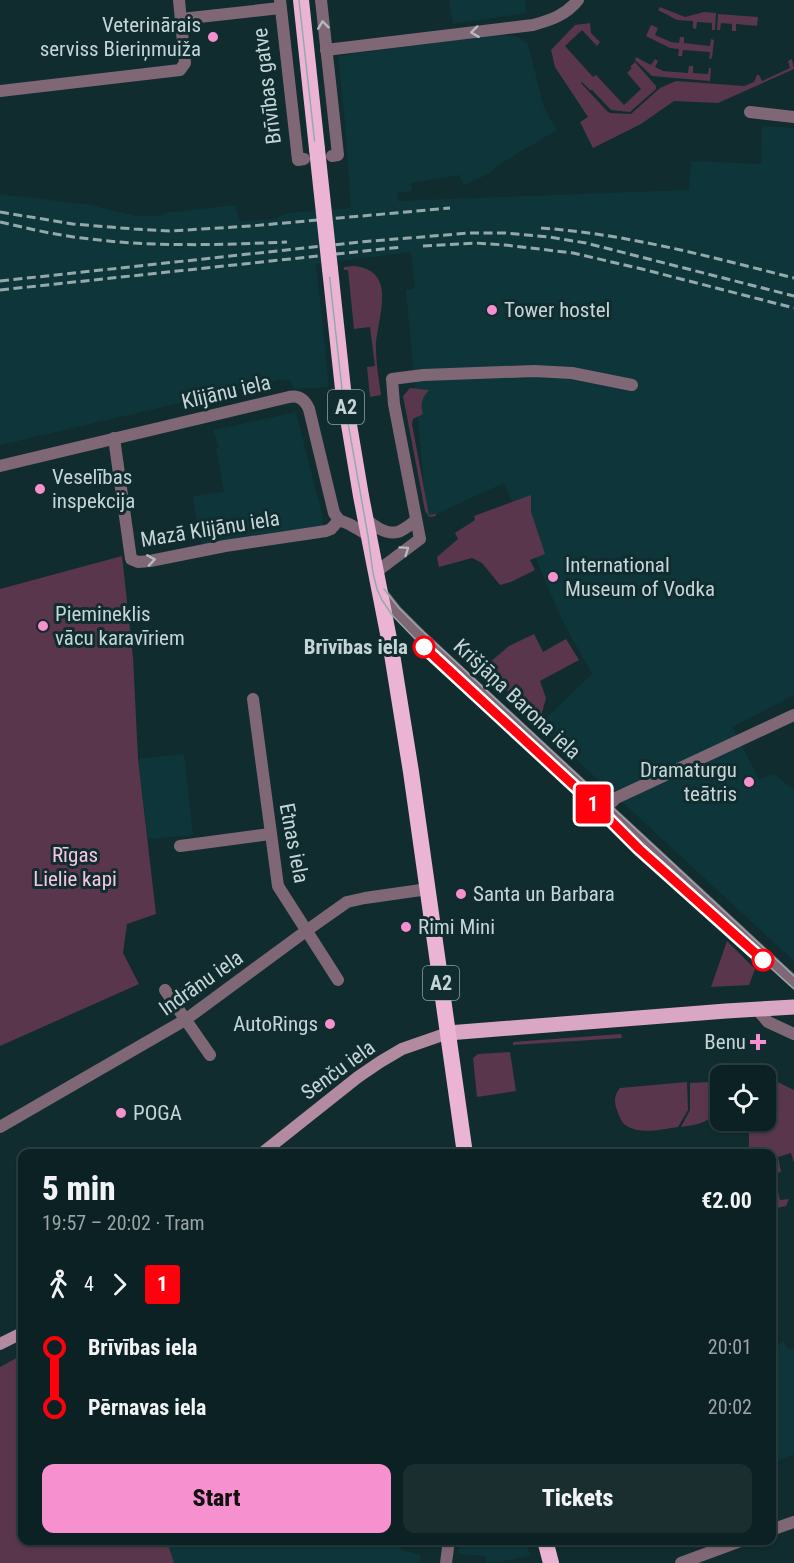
<!DOCTYPE html>
<meta charset="utf-8">
<style>
body{margin:0;font-family:"Roboto Condensed",sans-serif;background:#1a2e30;color:#f1f3f6;height:100vh;display:flex;flex-direction:column;font-size:22px;white-space:nowrap}
*{box-sizing:border-box;margin:0}
p{font-size:20px;color:#9aa3a6}
.icon{flex:none;width:33px;height:33px;fill:none;stroke:currentColor;stroke-width:2;stroke-linecap:round;stroke-linejoin:round}
.map{position:relative;flex:1;overflow:hidden}
.sheet{position:absolute;left:18px;top:1149px;width:758px;height:396px;display:flex;flex-direction:column;background:#0c2123;border-radius:12px;box-shadow:0 2px 4px #0004,0 0 0 2px #2c3e41}
.sheet>*{flex:none}
.badge{padding:0 12px;border-radius:4px;font-size:21px;line-height:39px}
.controls{position:absolute;left:710px;top:1065px;display:grid;gap:12px}
.controls a{display:grid;place-items:center;width:66px;height:66px;border-radius:12px;background:#0c2123;box-shadow:0 2px 4px #0004,0 0 0 2px #2c3e41;font-size:30px}
.map>.badge{position:absolute;translate:-50% -50%;box-shadow:0 0 0 3px #fff}
.legs{display:flex;align-items:center;gap:9px;height:66px;padding:0 24px;font-size:20px}
.legs p{margin-inline-start:auto}
.summary{display:flex;align-items:center;justify-content:space-between;height:102px;padding:0 24px}
h1{font-size:33px;font-weight:800;line-height:45px}
.action{display:flex;gap:12px;margin-top:auto;padding:12px 24px}
.action a{flex:1;height:69px;border-radius:12px;background:#f790cf;color:#111;font-size:24px;font-weight:800;line-height:69px;text-align:center}
.action a+a{background:#1a2e30;color:#f1f3f6}
ul{padding:0 24px;list-style:none}
li{display:flex;align-items:center;gap:21px;height:60px;font-size:22px}
li i{display:grid;place-items:center;width:9px;height:100%;margin:0 8px;background:currentColor}
li i::after{content:'';width:15px;height:15px;margin:-8px;border:4px solid;border-radius:50%;background:#0c2123}
li p{margin-inline-start:auto}
li:first-child i{background:linear-gradient(#0000 50%,currentColor 0)}
li:last-child i{background:linear-gradient(currentColor 50%,#0000 0)}
.map>svg:first-child{display:block}
</style>
<div class="map">
<svg width="794" height="1563" viewBox="0 0 794 1563">
<rect width="100%" height="100%" fill="#102c2f"/>
<g fill="#0e363a">
<polygon points="449,0 525,0 527,13 453,24"/>
<polygon points="498,34 518,37 528,44 544,108 557,130 498,165 490,173 464,185 459,175 411,183 412,191 396,193 398,201 689,190 691,161 761,164 762,126 794,128 794,695 732,727 759,779 774,774 794,790 794,961 539,725 592,674 561,618 504,483 427,518 406,290 415,288 411,252 316,264 329,387 294,389 290,379 284,381 283,379 0,445 0,194 90,205 136,216 160,216 166,213 235,205 239,220 243,221 273,219 288,213 351,208 345,123 338,56"/>
<polygon points="296,412 322,515 323,526 249,536 202,545 198,529 193,496 224,492 216,448 219,447 213,430"/>
<polygon points="184,754 193,835 148,839 138,759"/>
<polygon points="783,1341 788,1349 794,1349 794,1454 771,1464 771,1352"/>
<polygon points="526,1540 530,1556 510,1560 486,1563 486,1556 458,1554 460,1541"/>
<polygon points="167,1541 399,1541 401,1550 420,1555 420,1561 416,1563 174,1563"/>
</g>
<g fill="#59364b">
<polygon points="660,7 685,17 704,12 716,13 715,30 712,30 712,23 697,22 696,29 693,28 693,21 677,20 658,10"/>
<polygon points="718,14 758,17 757,26 736,24 736,31 732,31 732,24 721,23 720,30 717,30"/>
<polygon points="590,23 591,33 600,42 597,46 582,30 565,46 593,77 596,75 624,105 641,89 627,73 632,68 630,67 635,62 656,86 656,89 630,112 611,110 592,90 590,90 582,82 581,83 607,111 610,113 631,114 660,88 676,81 744,86 754,82 757,75 759,75 762,81 790,68 788,61 792,59 794,69 718,103 674,101 641,124 593,148 580,122 588,117 555,67 551,50 575,25"/>
<polygon points="651,25 658,28 655,35 671,42 679,43 680,37 684,37 684,43 710,46 711,39 714,40 712,58 709,59 710,52 683,50 682,56 678,56 679,49 670,48 646,36"/>
<polygon points="636,57 651,65 655,59 658,61 655,67 663,71 688,73 689,66 693,66 693,73 708,74 709,68 711,68 710,81 652,76 635,60"/>
<path d="M354,266C400,271 376,320 376,348C376,364 379,380 381,395L370,397L367,367L375,366L370,327L354,329L348,270H344V267Z"/>
<path d="M410,388L429,390C422,398 420,403 423,414L413,419L412,424L429,515L436,514V516L430,517L425,511L403,396Z"/>
<polygon points="531,495 531,512 545,554 530,560 535,570 511,582 500,585 482,563 472,558 439,567 437,557 458,539 455,533 475,520 474,516"/>
<polygon points="122,556 133,657 138,759 156,914 127,924 123,953 139,984 0,1046 0,589"/>
<polygon points="534,634 543,652 566,639 579,660 540,681 546,698 540,720 483,668 509,646"/>
<polygon points="727,941 755,969 749,985 711,987"/>
<polygon points="621,1034 622,1038 513,1045 513,1042"/>
<polygon points="510,1052 516,1091 477,1097 473,1058 478,1054"/>
<polygon points="767,1077 794,1090 794,1163 791,1153 778,1157 781,1172 774,1174 780,1200 789,1199 786,1206 777,1208 771,1207 771,1154 749,1153 749,1121 765,1120 765,1078"/>
<path d="M687,1082L688,1110L678,1127C663,1129 641,1135 627,1126C621,1123 619,1115 617,1110C614,1102 614,1095 620,1088Z"/>
<path d="M709,1082L715,1089L714,1115C704,1124 694,1125 681,1127L690,1110V1083Z"/>
<polygon points="22,1355 22,1540 167,1541 174,1563 0,1563 0,1367"/>
</g>
<g fill="none" stroke-linecap="round" stroke-linejoin="round">
<g stroke="#7f6775" stroke-width="12">
<polyline points="280,0 298,160 304,159"/>
<polyline points="321,0 338,155 332,156"/>
<polyline points="181,19 280,8"/>
<path d="M326,50L533,25C551,20 566,15 578,0"/>
<polyline points="0,91 180,70 185,63 179,0"/>
<polyline points="750,112 794,117"/>
<polyline points="114,438 131,559 138,562 150,561 225,546 326,531 331,529 339,520"/>
<path d="M366,519C370,523 373,525 378,528C395,537 401,532 415,521"/>
<polyline points="376,572 420,539 394,404 392,379 423,375 534,371 572,373 632,385"/>
<polyline points="253,699 278,886 338,980"/>
<polyline points="606,808 616,798 794,715"/>
<polyline points="180,846 270,834"/>
<polyline points="165,990 210,1055"/>
<polyline points="756,1008 768,1022 794,1034"/>
<polyline points="0,1127 185,1020 306,931 347,902 365,898 428,889"/>
<polyline points="771,1530 794,1522"/>
<polyline points="446,1563 449,1540"/>
<polyline points="681,1563 743,1540"/>
</g>
<g stroke="#7f6775" stroke-width="12">
<path d="M0,466L289,397C299,395 305,400 309,409L334,513L339,520L349,524L370,536"/>
<polyline points="381,592 396,611 422,637 794,982"/>
</g>
<g stroke="#b28ba1" stroke-width="12">
<polyline points="261,1154 358,1077 380,1062 402,1049 448,1033"/>
<polyline points="0,1344 22,1333"/>
</g>
<polyline stroke="#d9a7c4" stroke-width="15" points="448,1033 726,1011 794,1007"/>
<g stroke="#ebb4d4" stroke-width="16">
<polyline points="301,0 317,149"/>
<polyline points="330,269 343,389 361,496 392,654 411,772 465,1154"/>
<polyline points="545,1540 551,1563"/>
</g>
<g stroke="#95a9ab" stroke-width="1.5">
<polyline points="299,0 342,389 368,536 373,573 377,589 382,600 392,615 418,642 597,807 639,849 794,989"/>
<polyline points="384,589 399,608 418,627 794,976"/>
</g>
<g stroke="#95a9ab" stroke-width="3" stroke-dasharray="9 4.5" stroke-linecap="butt">
<polyline points="0,212 73,224 134,229 170,231 251,226 450,208"/>
<path d="M0,222C30,229 60,236 90,239C154,247 223,245 287,242"/>
<path d="M541,228C627,234 711,257 794,278"/>
<polyline points="423,246 475,243 505,245 573,253 642,269 794,308"/>
<polyline points="0,281 360,242 470,233 506,233 549,237 586,243 794,296"/>
<polyline points="0,290 402,247"/>
</g>
<polyline stroke="#ebb4d4" stroke-width="16" points="317,149 330,269"/>
</g>
<defs><path id="oneway-chevron" d="M-2-3.5L2.5 0L-2 3.5" fill="none" stroke-width="1.6" stroke-linecap="round" stroke-linejoin="round" transform="scale(1.5)"/></defs>
<g stroke="#b4babe">
<use href="#oneway-chevron" transform="translate(323 25) rotate(-97)"/>
<use href="#oneway-chevron" transform="translate(475 32) rotate(173)"/>
<use href="#oneway-chevron" transform="translate(405 550) rotate(-35)"/>
<use href="#oneway-chevron" transform="translate(151 560) rotate(-9)"/>
</g>
<g fill="none" stroke-linecap="round" stroke-linejoin="round">
<g stroke="#fff" stroke-width="14">
<polyline id="line-1" points="424,647 597,807 639,849 763,960"/>
</g>
<use href="#line-1" stroke="#ff000c" stroke-width="9"/>
</g>
<g fill="#f790cf" stroke="#102c2f" stroke-width="2">
<circle cx="213" cy="37" r="6"/>
<circle cx="492" cy="310" r="6"/>
<circle cx="40" cy="489" r="6"/>
<circle cx="553" cy="577" r="6"/>
<circle cx="43" cy="626" r="6"/>
<circle cx="749" cy="782" r="6"/>
<circle cx="461" cy="894" r="6"/>
<circle cx="406" cy="927" r="6"/>
<circle cx="330" cy="1024" r="6"/>
<path d="M755 1033h6v6h6v6h-6v6h-6v-6h-6v-6h6z"/>
<circle cx="121" cy="1113" r="6"/>
</g>
<g fill="#fff" stroke="#ff000c" stroke-width="3">
<circle cx="424" cy="647" r="10"/>
<circle cx="763" cy="960" r="10"/>
</g>
<g text-anchor="middle" stroke-width="6" stroke-linejoin="round" paint-order="stroke">
<g fill="#102c2f" stroke="#8fa2a5" stroke-width="1.5">
<rect x="328" y="390" width="36" height="34" rx="4.5"/>
<rect x="423" y="966" width="36" height="34" rx="4.5"/>
</g>
<g font-size="20" font-weight="bold" fill="#c5d5d7">
<text x="346" y="414">A2</text>
<text x="441" y="990">A2</text>
</g>
<g font-size="21" fill="#c5d5d7" stroke="#102c2f" text-anchor="start">
<text x="201" y="32" text-anchor="end">Veterinārais<tspan x="201" dy="24">serviss Bieriņmuiža</tspan></text>
<text x="504" y="317">Tower hostel</text>
<text x="52" y="484">Veselības<tspan x="52" dy="24">inspekcija</tspan></text>
<text x="565" y="572">International<tspan x="565" dy="24">Museum of Vodka</tspan></text>
<text x="55" y="621">Piemineklis<tspan x="55" dy="24">vācu karavīriem</tspan></text>
<text x="737" y="777" text-anchor="end">Dramaturgu<tspan x="737" dy="24">teātris</tspan></text>
<text x="473" y="901">Santa un Barbara</text>
<text x="418" y="934">Rimi Mini</text>
<text x="318" y="1031" text-anchor="end">AutoRings</text>
<text x="746" y="1049" text-anchor="end">Benu</text>
<text x="133" y="1120">POGA</text>
</g>
<g font-size="21" fill="#c5d5d7" stroke="#102c2f">
<text transform="translate(267 86) rotate(-97)" y="7">Brīvības gatve</text>
<text transform="translate(226 392) rotate(-13)" y="7">Klijānu iela</text>
<text transform="translate(210 529) rotate(-9)" y="7">Mazā Klijānu iela</text>
<text transform="translate(517 699) rotate(43)" y="7">Krišjāņa Barona iela</text>
<text transform="translate(294 843) rotate(79)" y="7">Etnas iela</text>
<text transform="translate(201 983) rotate(-35)" y="7">Indrānu iela</text>
<text transform="translate(338 1070) rotate(-36)" y="7">Senču iela</text>
</g>
<g font-size="21" font-weight="bold" fill="#c5d5d7" stroke="#102c2f" text-anchor="end">
<text x="408" y="654">Brīvības iela</text>
</g>
<g font-size="21" fill="#f7c5e1" stroke="#102c2f">
<text x="75" y="862">Rīgas<tspan x="75" dy="24">Lielie kapi</tspan></text>
</g>
</g>
</svg>
<div class="controls">
<a><svg class="icon" aria-label="locate" viewBox="0 0 24 24"><circle cx="12" cy="12" r="6"/><path d="M12 2v4M12 18v4M2 12h4M18 12h4"/></svg></a>
</div>
<b class="badge" style="left:593px;top:804px;background:#ff000c;color:#fff">1</b>
<section class="sheet">
<div class="summary"><div><h1>5 min</h1><p>19:57 – 20:02 · Tram</p></div><b>€2.00</b></div>
<div class="legs"><svg class="icon" aria-label="walk" viewBox="0 0 24 24"><circle cx="13" cy="4" r="2"/><path d="M13 8l-2 6 4 7M11 14l-3 7M7 12l3-4h3l4 4"/></svg>4<svg class="icon" aria-label="forward" viewBox="0 0 24 24"><path d="M9 5l7 7-7 7"/></svg><b class="badge" style="background:#ff000c;color:#fff">1</b></div>
<ul>
<li><i style="color:#ff000c"></i><b>Brīvības iela</b><p>20:01</p></li>
<li><i style="color:#ff000c"></i><b>Pērnavas iela</b><p>20:02</p></li>
</ul>
<div class="action"><a>Start</a><a>Tickets</a></div>
</section>
</div>
